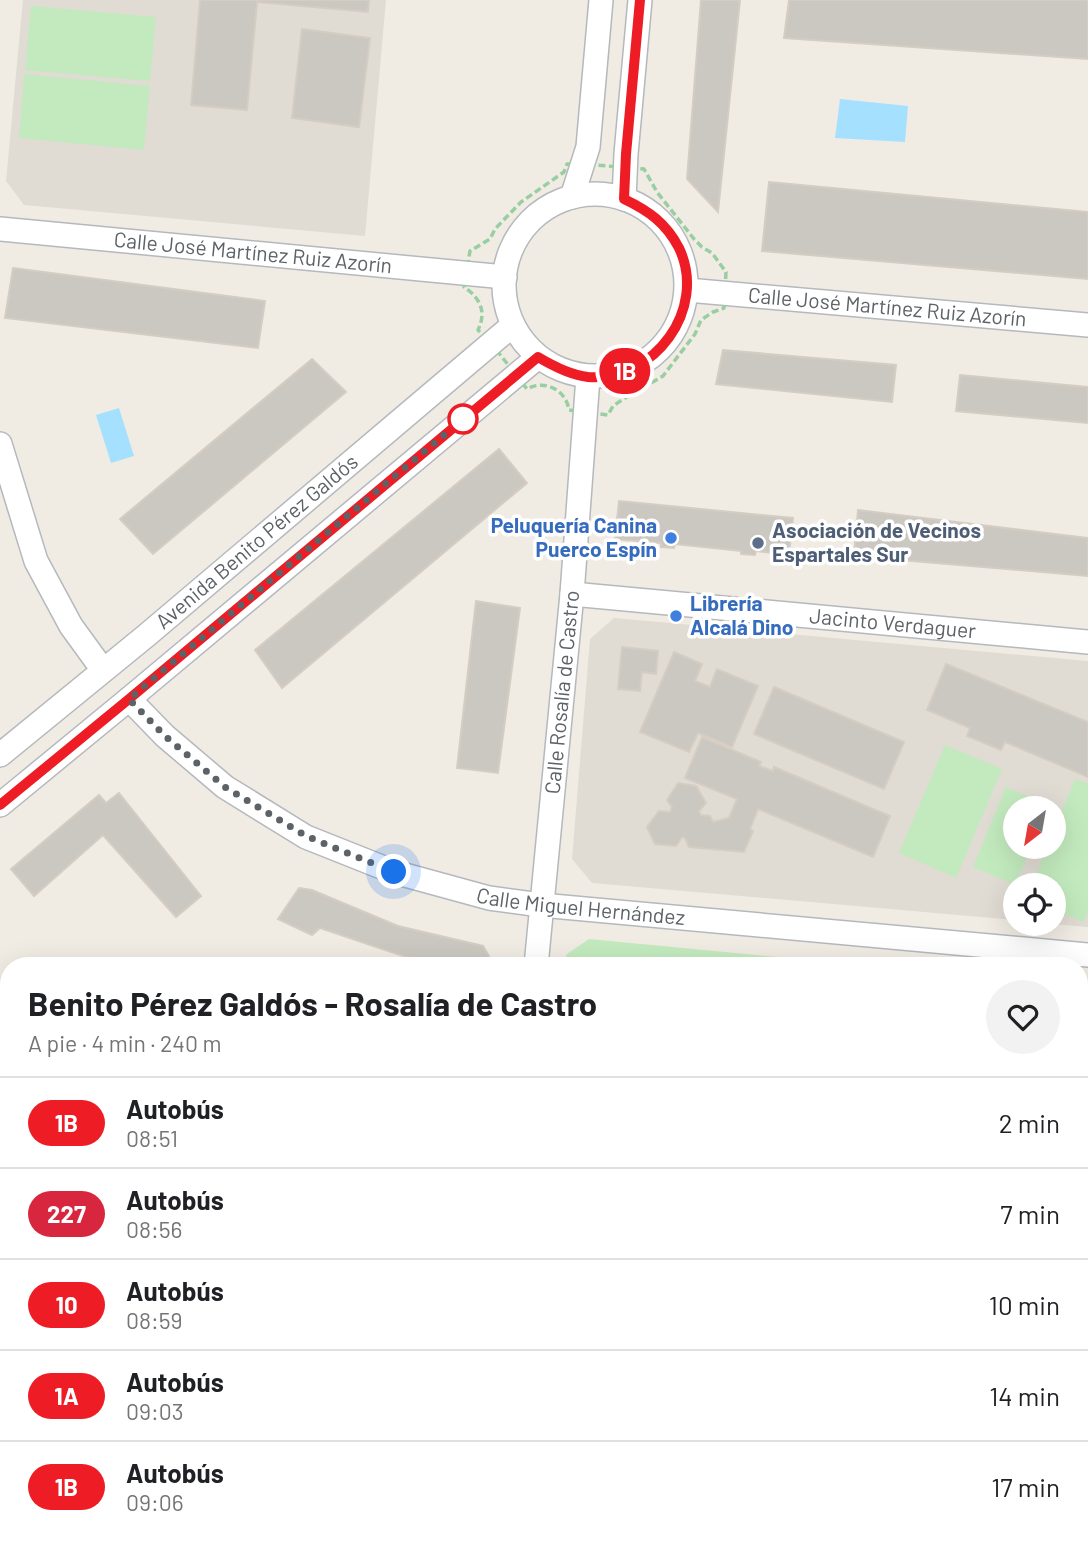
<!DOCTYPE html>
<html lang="es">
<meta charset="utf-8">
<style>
body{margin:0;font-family:Barlow,sans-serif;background:#f2f2f2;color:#202124;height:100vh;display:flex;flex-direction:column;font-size:26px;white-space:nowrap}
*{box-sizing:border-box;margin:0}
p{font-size:23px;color:#757577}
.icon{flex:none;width:38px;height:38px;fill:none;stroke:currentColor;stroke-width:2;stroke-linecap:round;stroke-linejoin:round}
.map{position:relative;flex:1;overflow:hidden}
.sheet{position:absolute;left:0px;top:957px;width:1088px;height:590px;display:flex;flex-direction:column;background:#fff;border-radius:28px 28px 0 0;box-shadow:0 7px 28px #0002}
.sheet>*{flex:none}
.badge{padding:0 14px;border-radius:23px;font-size:24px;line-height:46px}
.needle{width:46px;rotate:211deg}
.buttons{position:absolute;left:1003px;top:796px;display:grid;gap:14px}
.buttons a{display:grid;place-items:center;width:63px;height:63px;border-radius:50%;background:#fff;box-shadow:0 7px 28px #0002;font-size:35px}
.you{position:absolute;width:35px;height:35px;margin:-18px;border:5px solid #fff;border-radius:50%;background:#1a73e8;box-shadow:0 0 0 10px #1a73e833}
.map>.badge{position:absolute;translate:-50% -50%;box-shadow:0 0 0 4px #fff}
.round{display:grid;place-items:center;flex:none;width:74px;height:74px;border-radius:37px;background:#f2f2f2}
.overview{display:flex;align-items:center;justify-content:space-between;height:119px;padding:0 28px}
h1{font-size:33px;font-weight:700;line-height:52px}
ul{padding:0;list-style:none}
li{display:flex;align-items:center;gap:21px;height:91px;padding:0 28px;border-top:2px solid #e0e0e0}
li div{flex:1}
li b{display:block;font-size:26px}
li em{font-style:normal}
li .badge{min-width:77px;font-weight:700;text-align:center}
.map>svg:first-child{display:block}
</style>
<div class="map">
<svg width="1088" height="1546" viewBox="0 0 1088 1546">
<rect width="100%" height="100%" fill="#f0ece4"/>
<g fill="#e0dbd3" fill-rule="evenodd">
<polygon points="23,0 386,0 365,236 24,205 6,181"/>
<path d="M614,618L1088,661V927L1054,924V886H1015V920L592,883L572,859L590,639ZM1015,808H1054V847H1015Z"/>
</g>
<g fill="#c3eabe">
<polygon points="31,6 156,17 150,81 25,70"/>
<polygon points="24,74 150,86 144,150 19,138"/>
<polygon points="945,745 1002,769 956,878 899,853"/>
<polygon points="1075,779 1088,784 1088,911 1084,922 1054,910 1054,886 1032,885 1047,847 1054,847 1054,831"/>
<polygon points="1006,787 1048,805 1047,808 1015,808 1015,847 1031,847 1015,885 973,867"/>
<polygon points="589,939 870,966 562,966 567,954"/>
<polygon points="1080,986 1088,987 1088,1217 1080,1224"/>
</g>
<g fill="#a5e1ff">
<polygon points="840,99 908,106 905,142 835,138"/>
<polygon points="119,408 134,456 111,463 96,415"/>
</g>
<g fill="#cbc7c1" stroke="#d6cdc2" stroke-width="2">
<polygon points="200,0 369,0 368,12 257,2 247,110 191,105"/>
<polygon points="701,0 740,0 718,212 687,179"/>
<polygon points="789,0 1088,0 1088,59 784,38"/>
<polygon points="302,29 370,38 359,127 292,118"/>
<polygon points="769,182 1088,212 1088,279 762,251"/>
<polygon points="13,268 265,301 258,348 5,318"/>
<polygon points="723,350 896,365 892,402 716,384"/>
<polygon points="312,359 346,392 153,554 120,519"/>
<polygon points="960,375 1088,387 1088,423 956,411"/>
<polygon points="499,449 527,483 282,688 255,650"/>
<polygon points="619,501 793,518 789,555 756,551 755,555 741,554 741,551 675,544 674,548 661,547 661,543 615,539"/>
<polygon points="858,510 1088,538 1088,576 854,556"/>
<polygon points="476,601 520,608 498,773 457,768"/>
<polygon points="622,647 658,651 656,674 642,672 640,691 618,689"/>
<polygon points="674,652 702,664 695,681 710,687 717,669 758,686 732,747 698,733 689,752 640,732"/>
<polygon points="946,664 1088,722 1088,777 1005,742 1001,750 967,736 970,728 927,710"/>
<polygon points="774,687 904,742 884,789 754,734"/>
<polygon points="702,737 761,762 759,766 773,771 774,767 890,816 873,857 758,809 750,829 753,831 744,852 689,847 685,838 682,837 676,846 655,844 647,827 659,811 670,812 672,807 667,800 678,783 696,786 706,803 699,811 701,815 710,816 713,822 729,818 737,799 685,778"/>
<polygon points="119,793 201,896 176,917 103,835 34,896 11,869 99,795 106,803"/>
<polygon points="299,888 312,890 398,926 483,946 489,956 490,966 433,966 320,928 312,935 278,919"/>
<polygon points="9,1511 9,1538 27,1538 19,1546 0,1546 0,1519"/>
<polygon points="1082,1529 1088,1535 1088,1546 1071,1546 1068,1543 1072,1538 1080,1538 1080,1531"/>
<polygon points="56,1538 108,1538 99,1546 47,1546"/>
</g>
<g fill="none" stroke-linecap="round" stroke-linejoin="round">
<g stroke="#b5b8bc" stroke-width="26">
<g id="minor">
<circle cx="595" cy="285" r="91"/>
<polyline points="572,197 588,147 601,0"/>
<polyline points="624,199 626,154 640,0"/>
<path id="s1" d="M0,229L505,277"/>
<path id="s2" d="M687,290L1088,325"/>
<polyline points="0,444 36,561 71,626 103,670"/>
<path id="s3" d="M572,594L1088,642"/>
<path id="s4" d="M129,699L165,736L225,787L306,837L394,872L489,898L541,905L1088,955"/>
<path id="s5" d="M0,755L147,635L513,325"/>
<polyline points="0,805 129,699 538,357"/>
<path id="s6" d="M536,966L572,594L588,377"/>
<polyline points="0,1247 9,1257"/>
<polyline points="1080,1270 1088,1271"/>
<polyline points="0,1434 9,1426"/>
<polyline points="1080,1456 1088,1446"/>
<polyline points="241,1538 247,1546"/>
<polyline points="612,1538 690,1546"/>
<polyline points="353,1546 363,1538"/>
<polyline points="962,1546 983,1538"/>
</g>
</g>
<path stroke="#98cea2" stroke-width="3.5" stroke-dasharray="7 3.5" stroke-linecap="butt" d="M567,164H583L644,169L657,192L694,239L702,247L712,253L726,272L724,308L713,312L701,320L695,334L663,376L625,398L613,406L608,415L569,410C566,390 545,379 527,389L491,343L478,330C487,311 480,298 464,287L470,251L490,239L495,229L521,202L564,172Z"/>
<use href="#minor" stroke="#fff" stroke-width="23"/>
</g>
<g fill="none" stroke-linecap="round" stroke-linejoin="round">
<g stroke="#fff" stroke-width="16">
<path id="line" d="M0,805L129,699L538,357C553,366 570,375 588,377C654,382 708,309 679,248C666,223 649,211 624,199L626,154L640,0"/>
</g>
<use href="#line" stroke="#ee1c25" stroke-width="10"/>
<polyline stroke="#5c6266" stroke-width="7" stroke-dasharray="0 12.6" points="394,872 306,836 225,787 165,736 129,699 463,419"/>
</g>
<circle fill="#fff" stroke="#ee1c25" stroke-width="3.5" cx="463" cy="419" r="14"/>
<g fill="#3f7fe0" stroke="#fff" stroke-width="2.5">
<circle cx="671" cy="538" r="7"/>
<circle cx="676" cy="616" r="7"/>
</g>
<circle fill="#5c6f8a" stroke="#fff" stroke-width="2.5" cx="758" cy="543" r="7"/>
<g text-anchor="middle" stroke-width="7" stroke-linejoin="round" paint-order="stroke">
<g font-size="21" fill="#5c6266" stroke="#fff">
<text dy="7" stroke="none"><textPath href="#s1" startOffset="254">Calle José Martínez Ruiz Azorín</textPath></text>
<text dy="7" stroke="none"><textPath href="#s2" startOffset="201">Calle José Martínez Ruiz Azorín</textPath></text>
<text dy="7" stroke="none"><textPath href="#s5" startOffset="334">Avenida Benito Pérez Galdós</textPath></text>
<text dy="7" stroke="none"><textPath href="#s3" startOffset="322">Jacinto Verdaguer</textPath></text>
<text dy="7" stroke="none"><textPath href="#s6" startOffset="275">Calle Rosalía de Castro</textPath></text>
<text dy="7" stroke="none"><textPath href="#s4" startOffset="511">Calle Miguel Hernández</textPath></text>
</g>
<g font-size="21" font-weight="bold" fill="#366cbe" stroke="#fff" text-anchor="end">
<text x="657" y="533">Peluquería Canina<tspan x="657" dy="24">Puerco Espín</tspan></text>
<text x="690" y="611" text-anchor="start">Librería<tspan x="690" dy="24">Alcalá Dino</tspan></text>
</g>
<g font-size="21" font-weight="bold" fill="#4e5e75" stroke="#fff" text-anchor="start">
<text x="772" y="538">Asociación de Vecinos<tspan x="772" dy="24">Espartales Sur</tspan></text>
</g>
</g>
</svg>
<div class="buttons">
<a><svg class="needle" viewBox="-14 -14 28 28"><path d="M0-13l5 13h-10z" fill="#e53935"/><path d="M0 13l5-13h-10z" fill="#757577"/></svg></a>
<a><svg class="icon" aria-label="locate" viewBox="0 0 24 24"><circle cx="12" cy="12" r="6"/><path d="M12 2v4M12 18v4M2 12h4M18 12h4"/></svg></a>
</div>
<div class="you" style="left:394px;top:872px"></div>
<b class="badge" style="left:625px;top:371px;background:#ee1c25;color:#fff">1B</b>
<section class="sheet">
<div class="overview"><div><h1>Benito Pérez Galdós - Rosalía de Castro</h1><p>A pie · 4 min · 240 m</p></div><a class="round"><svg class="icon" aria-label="heart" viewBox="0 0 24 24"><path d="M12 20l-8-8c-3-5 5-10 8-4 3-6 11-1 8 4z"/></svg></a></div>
<ul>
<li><span class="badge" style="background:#ee1c25;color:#fff">1B</span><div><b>Autobús</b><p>08:51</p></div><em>2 min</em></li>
<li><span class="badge" style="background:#d7263d;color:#fff">227</span><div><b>Autobús</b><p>08:56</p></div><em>7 min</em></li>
<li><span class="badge" style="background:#ee1c25;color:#fff">10</span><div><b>Autobús</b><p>08:59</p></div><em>10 min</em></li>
<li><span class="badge" style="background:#ee1c25;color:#fff">1A</span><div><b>Autobús</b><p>09:03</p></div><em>14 min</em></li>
<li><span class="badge" style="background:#ee1c25;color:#fff">1B</span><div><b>Autobús</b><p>09:06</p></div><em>17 min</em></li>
</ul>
</section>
</div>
